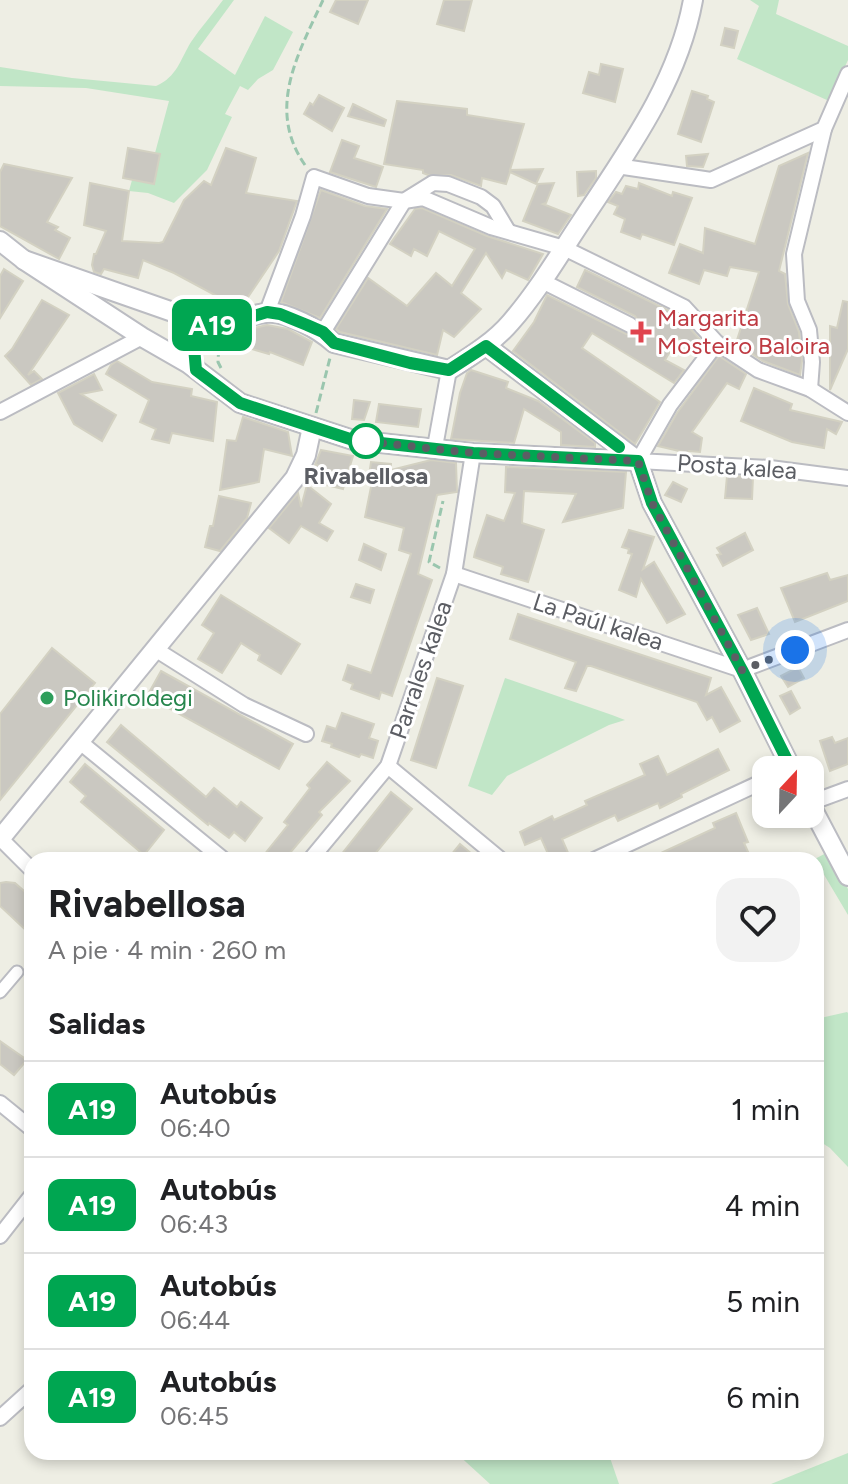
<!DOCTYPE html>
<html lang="es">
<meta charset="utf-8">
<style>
body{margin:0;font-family:Figtree,sans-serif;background:#f2f2f2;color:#202124;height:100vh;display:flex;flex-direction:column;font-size:30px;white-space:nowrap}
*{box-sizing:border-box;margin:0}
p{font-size:26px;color:#757577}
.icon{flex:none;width:44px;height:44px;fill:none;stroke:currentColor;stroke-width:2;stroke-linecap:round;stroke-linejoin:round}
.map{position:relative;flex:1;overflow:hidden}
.details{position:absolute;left:24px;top:852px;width:800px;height:608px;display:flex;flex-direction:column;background:#fff;border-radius:24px;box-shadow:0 4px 12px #0003}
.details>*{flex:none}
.badge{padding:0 16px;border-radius:12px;font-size:28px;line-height:52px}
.needle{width:52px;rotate:22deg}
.buttons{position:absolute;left:752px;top:756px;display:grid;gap:16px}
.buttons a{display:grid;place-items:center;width:72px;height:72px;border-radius:16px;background:#fff;box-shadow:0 4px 12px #0003;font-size:40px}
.you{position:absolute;width:40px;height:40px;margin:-20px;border:6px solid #fff;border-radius:50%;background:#1a73e8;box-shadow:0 0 0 12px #1a73e833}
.map>.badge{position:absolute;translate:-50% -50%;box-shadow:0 0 0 4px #fff}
h2{padding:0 24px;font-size:30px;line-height:72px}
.round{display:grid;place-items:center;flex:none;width:84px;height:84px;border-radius:24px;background:#f2f2f2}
.headline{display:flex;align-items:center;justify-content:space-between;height:136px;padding:0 24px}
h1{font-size:38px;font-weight:700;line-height:60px}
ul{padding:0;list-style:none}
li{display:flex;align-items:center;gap:24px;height:96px;padding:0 24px;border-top:2px solid #e0e0e0}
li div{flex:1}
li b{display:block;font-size:30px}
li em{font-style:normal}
li .badge{min-width:88px;font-weight:700;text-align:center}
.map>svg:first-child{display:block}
</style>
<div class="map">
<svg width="848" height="1484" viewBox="0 0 848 1484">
<rect width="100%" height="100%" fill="#eeeee4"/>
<g fill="#c1e6c7">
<path d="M223,0H234L198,49L235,75L265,16L293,32L273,70L258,79L248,90L240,86L225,114L232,117L207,170L174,203L148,193L129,191L132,180L154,184L160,155L155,153L169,101L86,88L0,86V67L72,78L156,86C177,77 180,60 191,42C201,27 213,14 223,0Z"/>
<polygon points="750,0 779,0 776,14 848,46 848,60 829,101 737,59 759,6"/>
<polygon points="505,678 612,715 625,720 609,725 507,776 492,795 468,786"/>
<polygon points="828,852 848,889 848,915 823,873 816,871 816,860 813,860"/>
<polygon points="847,1012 848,1013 848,1167 830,1148 816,1139 816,1019"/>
<polygon points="455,1452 608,1452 619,1484 490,1484"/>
<polygon points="848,1453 848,1484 771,1484"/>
</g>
<g fill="#cac8c1" stroke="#d3d1c2" stroke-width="2">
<polygon points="336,0 368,0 358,24 330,12"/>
<polygon points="444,0 472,0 464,31 437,24"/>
<polygon points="725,28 738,31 734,48 721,45"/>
<polygon points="601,64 623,69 615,102 583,93 589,72 599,75"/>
<polygon points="692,91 708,96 707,99 714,102 701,142 678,134"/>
<polygon points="319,95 344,108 332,131 304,114 310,103 313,105"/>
<polygon points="397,101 467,109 467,115 524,124 510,170 543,169 536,184 510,172 506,184 482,178 481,186 451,175 428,175 423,173 423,170 384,164"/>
<polygon points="353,104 386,120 384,126 348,116"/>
<polygon points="342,140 359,146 354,158 383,167 376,187 330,172"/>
<polygon points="128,148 160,154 154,184 123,178"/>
<polygon points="226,148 256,158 246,193 297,201 279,251 242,306 237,307 174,273 143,260 138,278 104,269 101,274 94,272 92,265 94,254 96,254 106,231 84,225 90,183 129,191 122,241 159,243 163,242 184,200 204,181 211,185"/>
<polygon points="808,153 779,271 785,274 788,304 799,332 802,361 800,375 763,361 736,343 759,272 730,267 727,276 704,270 699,284 669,273 680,244 703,253 705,228 755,244 779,166"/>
<polygon points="708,154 703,167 687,166 686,156"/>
<polygon points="4,164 72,178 47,222 58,227 55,230 70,238 59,259 0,226 0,172"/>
<polygon points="596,171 596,178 584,195 578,196 577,172"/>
<polygon points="554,183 546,203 543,204 571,215 558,234 523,221 538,184"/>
<polygon points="639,183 672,196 673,192 692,198 674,245 642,234 640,239 621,232 625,219 614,214 618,206 608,202 616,192 622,194 626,186 638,189"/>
<polygon points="321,190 365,206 387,209 320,318 281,302"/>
<polygon points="422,208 487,236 543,254 528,280 506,270 502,278 486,253 461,293 481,309 454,337 443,330 437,355 340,332 336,329 368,278 407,306 436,273 452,286 475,249 439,231 427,256 414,249 411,256 390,244 415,209"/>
<polygon points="4,269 23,281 0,318 0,276"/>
<polygon points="585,270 678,315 704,344 698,351 678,338 665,360 684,370 674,383 592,333 582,348 660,402 635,444 513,351 534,322 547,295 626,334 636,333 640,324 635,316 577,287"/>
<polygon points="42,300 69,315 28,375 34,371 42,379 31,385 5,356 12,349"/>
<polygon points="843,301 848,302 848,349 830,390 830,326 837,328"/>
<polygon points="267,325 288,329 312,342 303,365 270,352 269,354 238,345 242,331"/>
<polygon points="719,356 746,374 739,389 727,383 692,432 702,438 700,452 689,451 688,453 658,446 677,413"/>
<polygon points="117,361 152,382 192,389 191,396 217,402 213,441 172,433 169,443 152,439 156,429 140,422 149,400 106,374 111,365"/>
<polygon points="471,370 508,382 506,388 538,401 595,443 595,447 561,445 561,432 524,409 514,443 451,439 460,393 467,373"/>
<polygon points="94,374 102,390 81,394 116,415 102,441 74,424 58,393"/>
<polygon points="754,388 792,404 790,410 842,422 836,434 827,429 824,448 792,442 741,421"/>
<polygon points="354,400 370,402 364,420 352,419"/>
<polygon points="379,404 421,409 418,427 376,422"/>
<polygon points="243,417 288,432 292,456 264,449 259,482 220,490 227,440 236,441"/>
<polygon points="321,450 353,456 343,489 307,480 317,465 315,465"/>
<polygon points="431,460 456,463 457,492 437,495 418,574 432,580 392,696 381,692 379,699 351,689 353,684 343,680 348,665 371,673 411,554 399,550 404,528 365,517 372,482 368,482 371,462 391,464 391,470"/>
<polygon points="506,467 626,472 623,508 563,522 576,494 524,491 522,523 544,530 528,582 501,574 503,567 474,557 475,552 487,515 504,521 515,493 505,492"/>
<polygon points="727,476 753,477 752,499 725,498"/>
<polygon points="673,482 687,489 681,502 665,495"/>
<polygon points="307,485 331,504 319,523 333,531 327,541 301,526 289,543 269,528 298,493 301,507"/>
<polygon points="219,496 251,503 247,518 220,551 205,547 210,526 213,526"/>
<polygon points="629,530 654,537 643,569 654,562 685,614 667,623 641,579 636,597 619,590 632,554 628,553 629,549 622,547"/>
<polygon points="745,533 753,550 723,566 717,555 721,554 717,548"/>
<polygon points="364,544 386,554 381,570 359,560"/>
<polygon points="827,573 830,580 848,575 848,601 795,622 781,588"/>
<polygon points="356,584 374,590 370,603 351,597"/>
<polygon points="221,595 300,644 281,674 258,660 260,655 241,643 222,673 198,659 214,633 202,625"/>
<polygon points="757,608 769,634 751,640 738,615"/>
<polygon points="518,614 711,678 706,695 721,687 740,721 720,732 712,717 707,720 697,702 591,666 587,666 576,691 565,688 576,662 510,639"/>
<polygon points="52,648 95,683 0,800 0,714"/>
<polygon points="798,667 804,678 788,687 781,676"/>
<polygon points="161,671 293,744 279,769 147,696"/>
<polygon points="437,678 463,686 436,768 411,760"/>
<polygon points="791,691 800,708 790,714 780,696"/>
<polygon points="342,713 374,724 369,738 378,741 373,758 361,754 359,757 331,747 332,744 322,741 327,726 336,729"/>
<polygon points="121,725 206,797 214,788 237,807 241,802 262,818 245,841 234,832 229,838 209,823 208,825 107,742"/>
<polygon points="832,737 835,743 848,738 848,764 830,771 820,741"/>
<polygon points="718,749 729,770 681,794 682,797 660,808 658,803 618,821 615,815 562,839 569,855 556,860 553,855 549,856 541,838 525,845 520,832 552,816 554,820 587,805 585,801 645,775 640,764 658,756 667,775"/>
<polygon points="327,762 350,781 319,812 322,815 284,860 260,860 288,825 284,822 310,788 307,785"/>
<polygon points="85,764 164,830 144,855 81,802 86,796 70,782"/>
<polygon points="391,792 412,809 370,860 337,860"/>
<polygon points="736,813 748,842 744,843 749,854 735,860 730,860 727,853 712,860 646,860 715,828 713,823"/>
<polygon points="460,844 479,860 447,860"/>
<polygon points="6,882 15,883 32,898 32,936 0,906 0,883"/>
<polygon points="0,1041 27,1060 14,1075 0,1064"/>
</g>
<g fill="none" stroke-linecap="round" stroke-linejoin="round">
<g stroke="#bbbcc2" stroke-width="15">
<polyline id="pedestrian" points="0,992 17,972"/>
</g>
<g stroke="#bbbcc2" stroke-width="18">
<g id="minor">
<polyline points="617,166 711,180 824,129 848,74"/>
<polyline points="542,281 630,325"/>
<polyline points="267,312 303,216 314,177 368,196 404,201 423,198 491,227 564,248 684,307 717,343 758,370 810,389 848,413"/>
<polyline points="323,332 404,201 433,183 448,184 481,197 493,206 508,231"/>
<polyline points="717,343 670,405 638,461 770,468 848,478"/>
<path d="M196,370C194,346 191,342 210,325"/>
<polyline points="810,389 812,362 809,330 797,301 794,254 824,129"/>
<polyline points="0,412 142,337"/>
<polyline points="435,447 449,370"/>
<polyline points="454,574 742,670 848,630"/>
<polyline points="155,649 244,705 306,734"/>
<polyline points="80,742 224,860"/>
<polyline points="388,766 501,860"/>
<polyline points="810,803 848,789"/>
<polyline points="0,838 32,870"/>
<polyline points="310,860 388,766 454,574 473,453"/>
<polyline points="594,860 766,780"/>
<polyline points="0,1103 32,1129"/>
<polyline points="0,1236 32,1195"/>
<polyline points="0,1418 32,1389"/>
</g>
</g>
<g stroke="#bbbcc2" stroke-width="22">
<g id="tertiary">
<polyline points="0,241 24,260 142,337 189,364 240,403 353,440 473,453 638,461"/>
<path d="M24,260L210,325C230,324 246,315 266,313C285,310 320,330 334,343L449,370C471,356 494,342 511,322C538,291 559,255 581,222C627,152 678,83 693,0"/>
<polyline points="486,346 638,461"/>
<polyline points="638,461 652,503 742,670 792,770"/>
<polyline points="810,804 848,876"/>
<polyline points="0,839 295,478 306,455 312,427"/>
</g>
</g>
<g stroke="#9ac6ae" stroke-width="3" stroke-dasharray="8 4" stroke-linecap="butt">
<path d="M305,165C266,109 298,54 323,0"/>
<polyline points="221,368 218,362 219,344 226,340"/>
<polyline points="316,413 330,358"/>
<polyline points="440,568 429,562 443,501"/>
</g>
<use href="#pedestrian" stroke="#fff" stroke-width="11"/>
<use href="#minor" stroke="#fff" stroke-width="14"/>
<use href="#tertiary" stroke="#fff" stroke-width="18"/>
</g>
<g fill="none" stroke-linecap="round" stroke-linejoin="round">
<g stroke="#fff" stroke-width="18">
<polyline id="line" points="619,447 486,346 449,370 410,363 334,343 323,332 307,325 280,314 267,312 228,324 210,325 196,338 194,347 196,370 240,403 353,440 473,453 638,461 652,503 742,670 792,770"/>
</g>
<use href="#line" stroke="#00a651" stroke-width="12"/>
<polyline stroke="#5c5e64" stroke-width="8" stroke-dasharray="0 14.4" points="366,441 353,440 473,453 638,461 652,503 742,670 795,650"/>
</g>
<path fill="#e0444e" stroke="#fff" stroke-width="3" d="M637 320h8v8h8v8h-8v8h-8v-8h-8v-8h8z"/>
<circle fill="#fff" stroke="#00a651" stroke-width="4" cx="366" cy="441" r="16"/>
<circle fill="#2e9e5b" stroke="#fff" stroke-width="3" cx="47" cy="698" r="8"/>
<g text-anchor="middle" stroke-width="6" stroke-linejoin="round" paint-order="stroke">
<g font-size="24" fill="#be3a42" stroke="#fff" text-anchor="start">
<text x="657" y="326">Margarita<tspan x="657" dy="28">Mosteiro Baloira</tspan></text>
</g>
<g font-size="24" fill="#5c5e64" stroke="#fff">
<text transform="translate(737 467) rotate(4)" y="8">Posta kalea</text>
<text transform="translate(598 622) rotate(18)" y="8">La Paúl kalea</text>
<text transform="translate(421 670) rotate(-71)" y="8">Parrales kalea</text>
</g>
<g font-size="24" font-weight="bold" fill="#5c5e64" stroke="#fff">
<text x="366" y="484">Rivabellosa</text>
</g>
<g font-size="24" fill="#27864d" stroke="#fff" text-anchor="start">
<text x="63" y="706">Polikiroldegi</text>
</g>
</g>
</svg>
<div class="buttons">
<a><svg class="needle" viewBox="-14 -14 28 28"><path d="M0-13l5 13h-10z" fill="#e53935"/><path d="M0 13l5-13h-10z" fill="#757577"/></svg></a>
</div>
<div class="you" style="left:795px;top:650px"></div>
<b class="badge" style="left:212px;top:325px;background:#00a651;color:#fff">A19</b>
<section class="details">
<div class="headline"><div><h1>Rivabellosa</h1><p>A pie · 4 min · 260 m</p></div><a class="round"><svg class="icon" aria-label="heart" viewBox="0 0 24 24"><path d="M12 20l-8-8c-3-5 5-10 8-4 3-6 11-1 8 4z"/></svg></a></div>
<h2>Salidas</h2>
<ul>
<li><span class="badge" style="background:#00a651;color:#fff">A19</span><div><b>Autobús</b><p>06:40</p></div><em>1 min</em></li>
<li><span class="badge" style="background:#00a651;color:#fff">A19</span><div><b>Autobús</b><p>06:43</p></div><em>4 min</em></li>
<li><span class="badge" style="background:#00a651;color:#fff">A19</span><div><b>Autobús</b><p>06:44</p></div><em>5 min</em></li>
<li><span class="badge" style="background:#00a651;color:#fff">A19</span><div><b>Autobús</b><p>06:45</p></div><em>6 min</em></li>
</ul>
</section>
</div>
